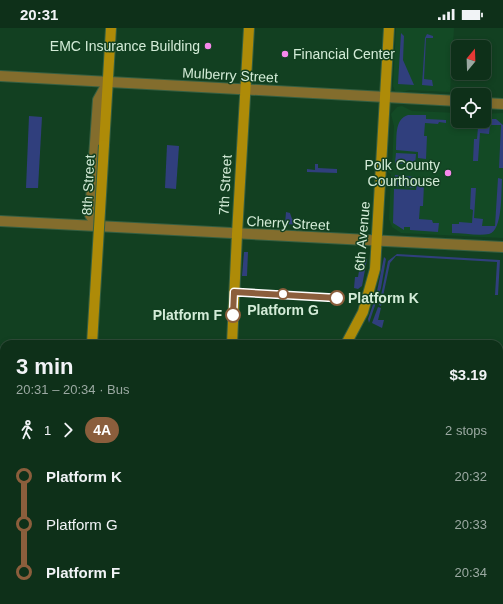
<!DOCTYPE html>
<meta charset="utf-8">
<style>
body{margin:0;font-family:Arial,sans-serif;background:#1c3c26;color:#f1f3f6;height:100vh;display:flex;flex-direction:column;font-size:15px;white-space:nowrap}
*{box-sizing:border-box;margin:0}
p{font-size:13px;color:#9ba9a2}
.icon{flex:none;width:22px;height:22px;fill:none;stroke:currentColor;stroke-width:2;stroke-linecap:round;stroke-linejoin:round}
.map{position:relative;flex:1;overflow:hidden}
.side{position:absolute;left:0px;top:312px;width:503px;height:264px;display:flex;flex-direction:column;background:#0e3019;border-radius:12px 12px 0 0;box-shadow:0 2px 6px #0003,0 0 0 1px #2e4b38}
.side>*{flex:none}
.badge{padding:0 8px;border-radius:13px;font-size:14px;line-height:26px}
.needle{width:26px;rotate:19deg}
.tools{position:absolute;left:451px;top:12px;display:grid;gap:8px}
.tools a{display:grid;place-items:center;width:40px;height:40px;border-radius:6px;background:#0e3019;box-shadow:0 2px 6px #0003,0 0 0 1px #2e4b38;font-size:20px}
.map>.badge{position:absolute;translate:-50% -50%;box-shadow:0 0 0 2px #fff}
.legs{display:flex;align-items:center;gap:6px;height:44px;padding:0 16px;font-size:13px}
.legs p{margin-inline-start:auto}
.headline{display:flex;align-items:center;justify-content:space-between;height:68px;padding:0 16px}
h1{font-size:22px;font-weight:700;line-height:30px}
ul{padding:0 16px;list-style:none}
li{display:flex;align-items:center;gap:14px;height:48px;font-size:15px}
li i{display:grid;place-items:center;width:6px;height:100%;margin:0 5px;background:currentColor}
li i::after{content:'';width:10px;height:10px;margin:-5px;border:3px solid;border-radius:50%;background:#0e3019}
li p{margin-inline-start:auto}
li:first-child i{background:linear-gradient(#0000 50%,currentColor 0)}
li:last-child i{background:linear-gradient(currentColor 50%,#0000 0)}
.status{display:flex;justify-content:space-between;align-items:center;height:28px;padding:0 20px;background:#0e3019;direction:ltr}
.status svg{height:11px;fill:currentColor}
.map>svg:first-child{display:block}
</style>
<div class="status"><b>20:31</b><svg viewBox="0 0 49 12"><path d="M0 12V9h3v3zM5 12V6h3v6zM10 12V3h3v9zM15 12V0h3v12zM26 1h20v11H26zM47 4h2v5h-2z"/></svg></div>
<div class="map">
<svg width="503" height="576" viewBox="0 0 503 576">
<rect width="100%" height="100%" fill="#124021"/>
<g fill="#134a25">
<polygon points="396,0 454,0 450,64 409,62 401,65 395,63 393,58"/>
<polygon points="402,78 412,83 458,85 458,93 484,93 484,86 503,85 503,210 401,205 392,199 389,191 391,146 388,144 388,141 392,137 394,98 391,86 397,79"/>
</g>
<g fill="#303f7d">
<polygon points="401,5 404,8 403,32 414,57 398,56"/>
<polygon points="427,6 433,8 433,10 426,10 424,51 432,52 433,58 422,57 425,10"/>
<path d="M408,87H426V91L446,92V95L439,94L438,96L425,95L424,108H427L426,131L418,130V124L396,122C397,110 394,91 408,87Z"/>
<polygon points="29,88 42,89 38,160 26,160"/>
<polygon points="484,91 496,91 503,97 503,140 499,140 501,97 490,97 489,106 480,105 478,133 473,133 474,111 477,111 478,99 469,98 469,93 484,93"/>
<polygon points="167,117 179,118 176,161 165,160"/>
<polygon points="396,125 416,126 415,137 395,135"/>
<polygon points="315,136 318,136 318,140 337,141 337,145 307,144 307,141 315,142"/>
<polygon points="395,147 415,149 414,160 394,158"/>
<path d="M498,150L502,151C501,163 503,203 489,206C478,208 463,205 452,205V196H459V194L472,195L473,182L470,181L471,160H476L474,190L483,191L482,198H495Z"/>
<polygon points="417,156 424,156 423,178 420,178 419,191 432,192 433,195 439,195 438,204 410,202 410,199 404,199 404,202 393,195 394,161 416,162"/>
<polygon points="286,184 290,185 292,191 302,191 302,197 285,196"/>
<polygon points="244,224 248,224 247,248 242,248"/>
<polygon points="397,226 500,232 498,267 495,267 497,234 396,228 390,235 381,278 379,277 388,233"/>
<polygon points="384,229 386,231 381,260 369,295 368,291 376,268"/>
<polygon points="361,231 367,231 362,258 358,261 354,260 355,249 358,249"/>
<polygon points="378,279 381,280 378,292 384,292 382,300 372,295"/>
<polygon points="0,534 4,535 4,572 70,572 70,576 0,576"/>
<polygon points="82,572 193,572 197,576 82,576"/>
<polygon points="255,572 274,572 300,576 253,575"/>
<polygon points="412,572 464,572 464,576 437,576"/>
</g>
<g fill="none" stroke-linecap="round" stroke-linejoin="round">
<g stroke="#355f42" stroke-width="12">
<g id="minor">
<polyline points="0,193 503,219"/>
<polyline points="98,199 90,187 98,72 108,54"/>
</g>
</g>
<g stroke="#355f42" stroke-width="12">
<g id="tertiary">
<polyline points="0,48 458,73"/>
<polyline points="484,75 503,76"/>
<polyline points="499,465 503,410"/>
<polyline points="492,576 492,572"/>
</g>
</g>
<g stroke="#355f42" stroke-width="12">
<g id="secondary">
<polyline points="104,117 111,0"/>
<polyline points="232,316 237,206 249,0"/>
<polyline points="346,316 363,284 375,241 389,0"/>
<polyline points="76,576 77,572"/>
<polyline points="221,576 221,572"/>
</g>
</g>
<g stroke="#355f42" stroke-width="12">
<g id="primary">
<polyline points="0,484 4,485"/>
<polyline points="0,505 4,506"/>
<polyline points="0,515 4,516"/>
<polyline points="499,568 503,568"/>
<polyline points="330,572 356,576"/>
</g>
</g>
<use href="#minor" stroke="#836d2d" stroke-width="10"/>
<use href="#tertiary" stroke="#836d2d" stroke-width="10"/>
<use href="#secondary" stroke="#ae8b08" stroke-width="10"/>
<use href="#primary" stroke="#c7a434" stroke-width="10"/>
<g stroke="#aac7b0" stroke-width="2.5" stroke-dasharray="5 5" stroke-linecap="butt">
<polyline points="0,333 4,333"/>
<polyline points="499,363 503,364"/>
</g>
<g stroke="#355f42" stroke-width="12" stroke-linecap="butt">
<polyline id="secondary-bridge" points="92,316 104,117"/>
</g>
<use href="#secondary-bridge" stroke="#ae8b08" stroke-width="10"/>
</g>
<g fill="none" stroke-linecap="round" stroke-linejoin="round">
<g stroke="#fff" stroke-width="9">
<polyline id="line-1" points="233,287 234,264 337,270"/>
</g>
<use href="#line-1" stroke="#8b5e3c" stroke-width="6"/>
</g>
<g fill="#f788ec" stroke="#124021" stroke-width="1.5">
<circle cx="208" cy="18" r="4"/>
<circle cx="285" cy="26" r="4"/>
<circle cx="448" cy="145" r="4"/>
</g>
<g fill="#fff" stroke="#8b5e3c" stroke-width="2">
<circle cx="283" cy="266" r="5"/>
<circle cx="337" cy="270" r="7"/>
<circle cx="233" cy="287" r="7"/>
</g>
<g text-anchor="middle" stroke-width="3" stroke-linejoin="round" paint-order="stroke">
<g font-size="14" fill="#d3ebd7" stroke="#124021" text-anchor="end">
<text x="200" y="23">EMC Insurance Building</text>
<text x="293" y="31" text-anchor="start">Financial Center</text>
<text x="440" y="142">Polk County<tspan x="440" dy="16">Courthouse</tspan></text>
</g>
<g font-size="14" fill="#d3ebd7" stroke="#124021">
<text transform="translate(230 47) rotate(3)" y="5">Mulberry Street</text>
<text transform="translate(88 157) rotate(-87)" y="5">8th Street</text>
<text transform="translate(225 157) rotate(-87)" y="5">7th Street</text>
<text transform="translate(288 195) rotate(3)" y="5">Cherry Street</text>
<text transform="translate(362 208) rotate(-85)" y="5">6th Avenue</text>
</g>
<g font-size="14" font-weight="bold" fill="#d3ebd7" stroke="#124021" text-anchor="start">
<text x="348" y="275">Platform K</text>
<text x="283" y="287" text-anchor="middle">Platform G</text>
<text x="222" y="292" text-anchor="end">Platform F</text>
</g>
</g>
</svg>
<div class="tools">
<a><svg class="needle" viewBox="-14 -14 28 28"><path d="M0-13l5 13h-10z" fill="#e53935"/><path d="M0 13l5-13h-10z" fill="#9ba9a2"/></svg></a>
<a><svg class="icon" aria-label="locate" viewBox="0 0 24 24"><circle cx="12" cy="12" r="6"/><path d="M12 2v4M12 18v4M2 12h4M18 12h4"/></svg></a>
</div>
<section class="side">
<div class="headline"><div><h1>3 min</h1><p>20:31 – 20:34 · Bus</p></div><b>$3.19</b></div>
<div class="legs"><svg class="icon" aria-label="walk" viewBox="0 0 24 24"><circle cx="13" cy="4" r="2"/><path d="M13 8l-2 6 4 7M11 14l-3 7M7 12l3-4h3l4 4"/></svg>1<svg class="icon" aria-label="forward" viewBox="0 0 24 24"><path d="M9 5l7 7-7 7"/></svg><b class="badge" style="background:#8b5e3c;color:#fff">4A</b><p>2 stops</p></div>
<ul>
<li><i style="color:#8b5e3c"></i><b>Platform K</b><p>20:32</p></li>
<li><i style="color:#8b5e3c"></i><span>Platform G</span><p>20:33</p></li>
<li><i style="color:#8b5e3c"></i><b>Platform F</b><p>20:34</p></li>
</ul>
</section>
</div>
